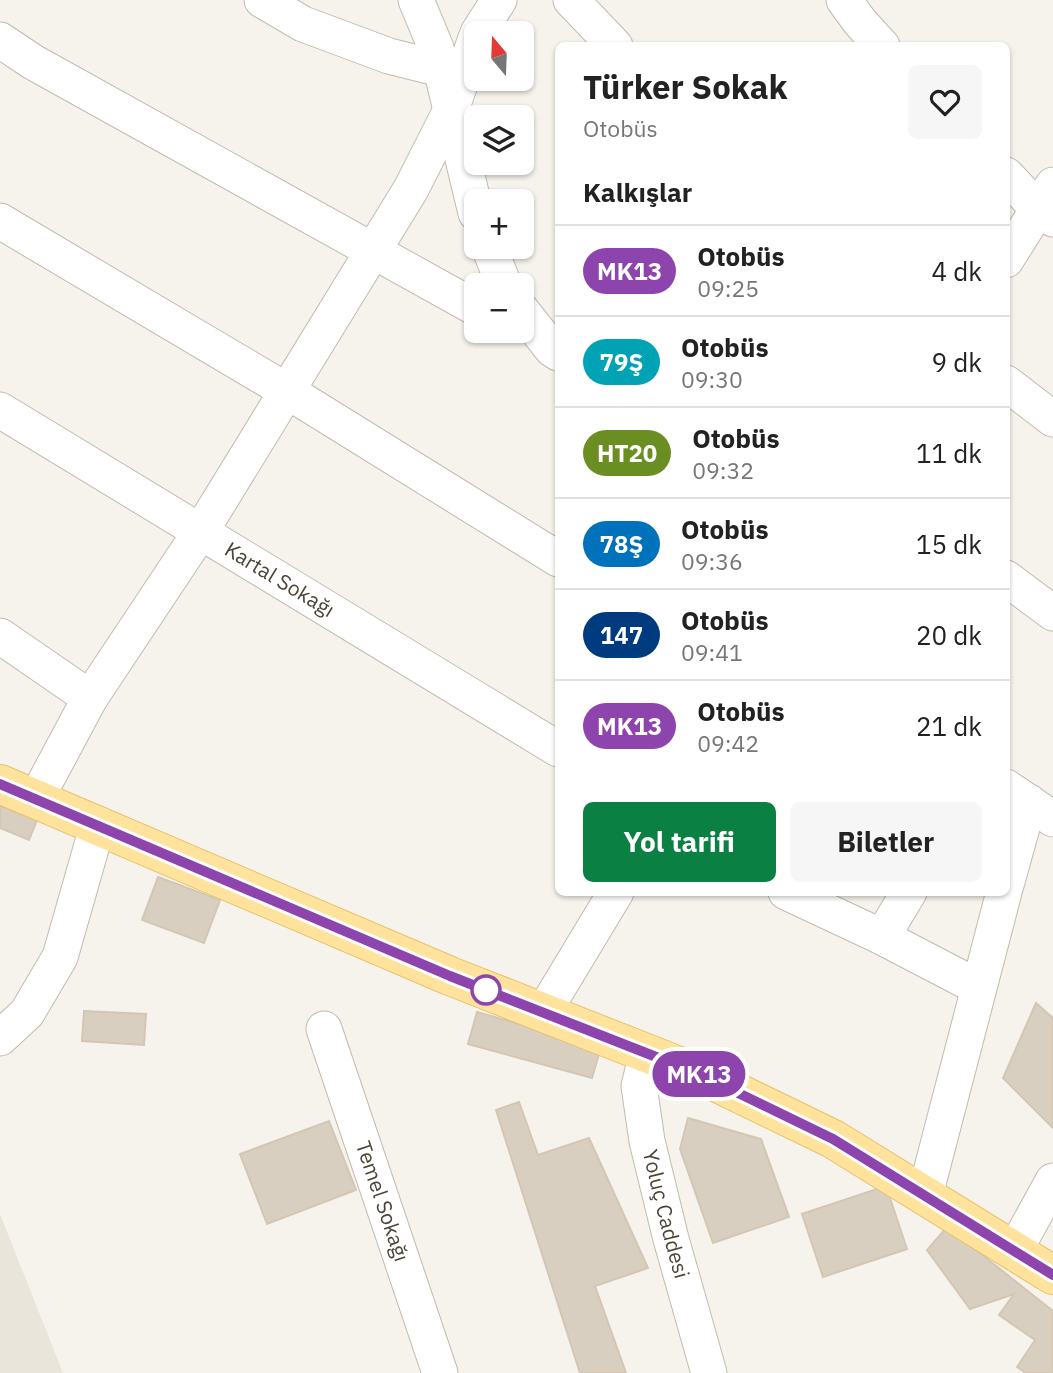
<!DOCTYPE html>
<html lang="tr">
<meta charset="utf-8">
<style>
body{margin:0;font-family:"IBM Plex Sans",sans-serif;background:#f6f6f6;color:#222;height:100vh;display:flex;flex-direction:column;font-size:26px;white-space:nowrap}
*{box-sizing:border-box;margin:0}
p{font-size:23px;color:#767676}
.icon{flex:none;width:38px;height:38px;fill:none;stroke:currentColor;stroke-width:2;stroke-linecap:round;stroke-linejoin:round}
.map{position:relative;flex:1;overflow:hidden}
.side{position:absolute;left:555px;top:42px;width:455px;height:854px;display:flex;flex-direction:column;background:#fff;border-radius:10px;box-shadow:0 2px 5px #0004}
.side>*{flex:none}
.badge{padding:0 14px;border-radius:23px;font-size:24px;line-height:46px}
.needle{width:46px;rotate:341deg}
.controls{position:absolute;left:464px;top:21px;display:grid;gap:14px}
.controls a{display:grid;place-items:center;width:70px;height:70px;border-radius:10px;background:#fff;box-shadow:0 2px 5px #0004;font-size:35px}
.map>.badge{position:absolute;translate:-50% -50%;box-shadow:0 0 0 4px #fff}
h2{padding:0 28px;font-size:26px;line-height:63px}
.round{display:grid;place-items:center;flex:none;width:74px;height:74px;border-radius:10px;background:#f6f6f6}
.overview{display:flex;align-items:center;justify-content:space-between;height:119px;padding:0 28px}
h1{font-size:33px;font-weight:800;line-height:52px}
.action{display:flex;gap:14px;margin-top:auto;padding:14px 28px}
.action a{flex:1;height:80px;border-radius:10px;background:#0b8043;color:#fff;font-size:28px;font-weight:800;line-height:80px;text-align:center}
.action a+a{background:#f6f6f6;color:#222}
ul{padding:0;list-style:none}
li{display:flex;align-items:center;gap:21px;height:91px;padding:0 28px;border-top:2px solid #e0e0e0}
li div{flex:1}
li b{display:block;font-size:26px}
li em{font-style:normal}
li .badge{min-width:77px;font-weight:700;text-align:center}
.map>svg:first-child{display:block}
</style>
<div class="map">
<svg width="1053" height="1373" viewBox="0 0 1053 1373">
<rect width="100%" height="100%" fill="#f6f3ec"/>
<polygon fill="#eae5da" points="0,1214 63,1373 0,1373"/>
<g fill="#d8cfc1" stroke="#d3c7b4" stroke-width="2">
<polygon points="0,806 37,820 29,840 0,828"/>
<polygon points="158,877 220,900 204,943 142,920"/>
<polygon points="1036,1003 1053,1018 1053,1128 1003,1078"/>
<polygon points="84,1011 146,1014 144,1045 82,1041"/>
<polygon points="477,1012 601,1047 592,1078 468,1044"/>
<polygon points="519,1102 538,1155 589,1138 648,1268 595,1286 626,1373 580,1373 496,1110"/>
<polygon points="688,1118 761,1139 789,1217 713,1243 680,1149"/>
<polygon points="329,1121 356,1190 267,1224 240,1154"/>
<polygon points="886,1186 907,1249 823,1277 802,1214"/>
<polygon points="947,1227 1053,1311 1053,1373 1026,1373 1017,1367 1035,1340 999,1315 1014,1294 970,1309 927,1250"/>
</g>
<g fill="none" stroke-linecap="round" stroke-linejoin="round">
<g stroke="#c2bbae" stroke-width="37">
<g id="minor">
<polyline points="262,0 303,24 389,56 441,69"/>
<polyline points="416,0 436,48 476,213"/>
<polyline points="571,0 615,46"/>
<polyline points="844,0 860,22 882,46"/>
<polyline points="478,33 499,0"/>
<polyline points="0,40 33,62 476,308"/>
<polyline points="1006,175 1038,209 1053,219"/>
<polyline points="0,221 287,391 558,559"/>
<polyline points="489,247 504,285"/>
<polyline points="1006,260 1053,185"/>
<polyline points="522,311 552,349 558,353"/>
<polyline points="1006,383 1053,419"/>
<path id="s1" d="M0,410L558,749"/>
<polyline points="1006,578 1053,613"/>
<polyline points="0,636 90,698"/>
<polyline points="1006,787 1053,819"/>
<polyline points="36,799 90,698 201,531 411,189 451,110 476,38"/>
<polyline points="1006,885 1029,802"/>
<polyline points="786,892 882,937 978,987"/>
<polyline points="882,937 909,892"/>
<polyline points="543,1013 616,892"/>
<path id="s2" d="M324,1029L440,1373"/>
<polyline points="0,1038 27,1013 60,957 98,824"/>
<path id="s3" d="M647,1054L639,1086L647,1141L671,1239L709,1373"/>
<polyline points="925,1195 1004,892"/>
<polyline points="1015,1250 1053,1181"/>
</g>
</g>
<g stroke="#e6c16a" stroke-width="40">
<polyline id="major" points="0,784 450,976 697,1073 833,1139 1053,1275"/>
</g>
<use href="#minor" stroke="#fff" stroke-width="35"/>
<use href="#major" stroke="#ffe39c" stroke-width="38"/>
</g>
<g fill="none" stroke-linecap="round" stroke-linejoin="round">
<g stroke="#fff" stroke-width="16">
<polyline id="line" points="0,784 450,976 697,1073 833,1139 1053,1275"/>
</g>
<use href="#line" stroke="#8e44ad" stroke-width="10"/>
</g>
<circle fill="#fff" stroke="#8e44ad" stroke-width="3.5" cx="486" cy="990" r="14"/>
<g text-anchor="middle" stroke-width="5" stroke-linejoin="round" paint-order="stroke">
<g font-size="21" fill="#4b4439" stroke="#fff">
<text dy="7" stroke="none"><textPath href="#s1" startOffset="327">Kartal Sokağı</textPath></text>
<text dy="7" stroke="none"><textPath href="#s2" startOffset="182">Temel Sokağı</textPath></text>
<text dy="7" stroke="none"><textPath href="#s3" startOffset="164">Yoluç Caddesi</textPath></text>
</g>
</g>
</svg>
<div class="controls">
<a><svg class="needle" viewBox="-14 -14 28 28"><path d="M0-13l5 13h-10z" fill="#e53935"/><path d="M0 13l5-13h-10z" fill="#767676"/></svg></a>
<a><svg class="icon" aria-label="layers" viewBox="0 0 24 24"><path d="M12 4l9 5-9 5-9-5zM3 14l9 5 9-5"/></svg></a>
<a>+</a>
<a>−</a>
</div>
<b class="badge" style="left:699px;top:1074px;background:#8e44ad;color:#fff">MK13</b>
<section class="side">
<div class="overview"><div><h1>Türker Sokak</h1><p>Otobüs</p></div><a class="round"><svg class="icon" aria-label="heart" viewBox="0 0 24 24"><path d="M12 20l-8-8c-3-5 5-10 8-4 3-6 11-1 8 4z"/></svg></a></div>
<h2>Kalkışlar</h2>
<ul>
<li><span class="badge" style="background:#8e44ad;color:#fff">MK13</span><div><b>Otobüs</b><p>09:25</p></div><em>4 dk</em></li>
<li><span class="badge" style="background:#00a3b4;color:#fff">79Ş</span><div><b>Otobüs</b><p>09:30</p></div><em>9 dk</em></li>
<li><span class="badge" style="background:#6b8e23;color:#fff">HT20</span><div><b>Otobüs</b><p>09:32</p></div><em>11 dk</em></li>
<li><span class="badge" style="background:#0072bc;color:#fff">78Ş</span><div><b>Otobüs</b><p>09:36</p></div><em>15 dk</em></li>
<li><span class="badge" style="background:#003b80;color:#fff">147</span><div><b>Otobüs</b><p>09:41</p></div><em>20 dk</em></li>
<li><span class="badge" style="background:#8e44ad;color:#fff">MK13</span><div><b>Otobüs</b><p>09:42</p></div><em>21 dk</em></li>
</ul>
<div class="action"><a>Yol tarifi</a><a>Biletler</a></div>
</section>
</div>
